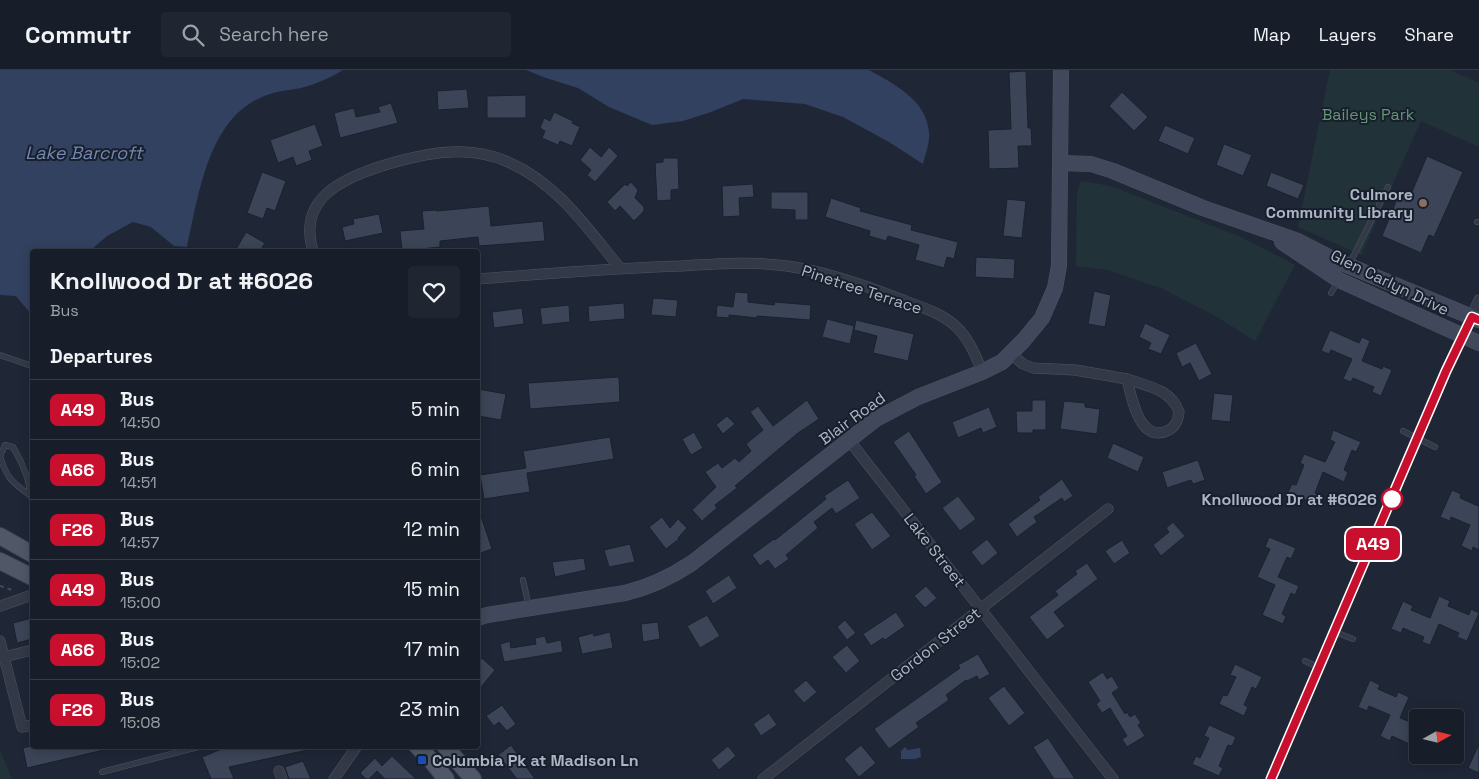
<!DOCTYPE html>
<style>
body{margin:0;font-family:"Space Grotesk",sans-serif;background:#202631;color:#f1f3f6;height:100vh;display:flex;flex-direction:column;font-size:19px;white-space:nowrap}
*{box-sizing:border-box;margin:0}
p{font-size:16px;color:#9ea2a8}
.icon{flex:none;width:28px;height:28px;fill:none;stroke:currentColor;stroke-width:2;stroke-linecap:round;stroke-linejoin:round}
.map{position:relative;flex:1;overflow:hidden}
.details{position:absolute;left:30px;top:179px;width:450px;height:500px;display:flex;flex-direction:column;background:#171d29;border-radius:5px;box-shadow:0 2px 12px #0003,0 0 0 1px #363b46}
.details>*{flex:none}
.badge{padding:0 10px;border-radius:8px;font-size:18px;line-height:32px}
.needle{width:32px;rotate:82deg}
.fabs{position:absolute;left:1409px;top:639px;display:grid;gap:10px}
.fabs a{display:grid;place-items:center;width:55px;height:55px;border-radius:5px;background:#171d29;box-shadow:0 2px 12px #0003,0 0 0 1px #363b46;font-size:25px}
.map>.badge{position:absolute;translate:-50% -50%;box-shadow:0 0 0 2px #fff}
h2{padding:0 20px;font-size:19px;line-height:45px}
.round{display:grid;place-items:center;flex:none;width:52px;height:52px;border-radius:5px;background:#202631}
.headline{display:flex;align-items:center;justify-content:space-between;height:85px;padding:0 20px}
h1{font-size:24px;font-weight:700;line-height:38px}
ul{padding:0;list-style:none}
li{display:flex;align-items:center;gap:15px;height:60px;padding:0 20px;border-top:1px solid #363b46}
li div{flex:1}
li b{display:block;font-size:19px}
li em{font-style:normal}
li .badge{min-width:55px;font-weight:700;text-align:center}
header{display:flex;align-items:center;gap:30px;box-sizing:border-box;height:70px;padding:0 25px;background:#171d29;border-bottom:1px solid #363b46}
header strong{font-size:24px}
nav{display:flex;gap:28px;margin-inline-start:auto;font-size:18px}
.search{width:350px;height:45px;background:#202631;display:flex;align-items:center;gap:12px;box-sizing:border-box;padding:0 18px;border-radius:5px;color:#9ea2a8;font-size:19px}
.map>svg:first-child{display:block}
</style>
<header>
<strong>Commutr</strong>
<div class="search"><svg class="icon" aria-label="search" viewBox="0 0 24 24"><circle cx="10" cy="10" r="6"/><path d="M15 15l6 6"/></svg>Search here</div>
<nav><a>Map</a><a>Layers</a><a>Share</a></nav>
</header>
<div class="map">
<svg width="1479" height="709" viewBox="0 0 1479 709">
<rect width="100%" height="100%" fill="#1f2737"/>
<g fill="#213338">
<polygon points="1330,0 1450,0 1479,13 1479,77 1421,51 1361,185 1298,157"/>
<polygon points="1081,111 1111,116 1241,167 1295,195 1255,271 1219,248 1163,219 1108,200 1076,196 1077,123"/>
<polygon points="0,680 12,709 0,709"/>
</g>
<g fill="#32415f">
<path d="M0,0H343C330,8 316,14 301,18C290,20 277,21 267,25C208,46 199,124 187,177L174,176L151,157L133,152L107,166L90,181H32V244H31L16,226L0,225Z"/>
<path d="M526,0H869C894,14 927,30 929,63C930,73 925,85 923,94L889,72L843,47L805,34L743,29L711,42L683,51L652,55L609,37L578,18L546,8Z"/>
<polygon points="905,677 908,680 920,678 921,687 915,689 901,689 901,681"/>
</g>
<g fill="#3b4557" stroke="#1a212e">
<polygon points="1026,1 1028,58 1031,58 1032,76 1018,76 1019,98 989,99 988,60 1011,59 1009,2"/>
<polygon points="467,19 469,38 438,40 437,21"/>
<polygon points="1122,22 1148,47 1134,61 1109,36"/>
<polygon points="526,25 526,48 487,48 487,26"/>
<polygon points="391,33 398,53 340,68 334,43 354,38 356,47 380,42 378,37"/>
<polygon points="554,42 573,51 572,53 580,57 572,76 560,71 558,75 542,68 545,61 540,58 544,48 550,51"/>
<polygon points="315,54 323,76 309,81 312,90 296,96 293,87 278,93 270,70"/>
<polygon points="1165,55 1195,68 1188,84 1158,71"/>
<polygon points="1224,74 1252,85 1243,106 1216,95"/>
<polygon points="590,77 601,87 609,77 618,86 595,112 587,105 591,100 580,90"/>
<polygon points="1427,86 1463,102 1434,167 1429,165 1421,183 1382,166 1399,124 1409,129"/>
<polygon points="663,88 678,88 679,119 671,120 671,130 657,131 655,93 663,92"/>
<polygon points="262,102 286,111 275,141 267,138 263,149 247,143"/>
<polygon points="1271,102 1304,115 1298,129 1266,116"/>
<polygon points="631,112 638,120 635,128 644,137 644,141 634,151 620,136 615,141 607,132 625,114 627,116"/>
<polygon points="753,114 754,127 739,128 740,146 723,147 722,116"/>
<polygon points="771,122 808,122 808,150 795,150 795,140 771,139"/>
<polygon points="831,128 861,138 860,141 912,155 911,160 958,172 954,189 947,187 944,198 915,190 919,175 888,166 886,171 869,166 870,161 825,147"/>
<polygon points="1007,129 1026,131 1022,168 1003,166"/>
<polygon points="489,136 491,156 543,151 545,171 479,176 478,167 440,171 440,177 402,181 400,161 424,159 422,141 436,140 437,141"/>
<polygon points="379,144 383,163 345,171 342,157 354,154 353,149"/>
<polygon points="246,162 265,173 260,181 235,181"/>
<polygon points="976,187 1015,189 1014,209 975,207"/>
<polygon points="1094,221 1111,225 1105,257 1088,254"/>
<polygon points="735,222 748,223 748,232 774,235 775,232 811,235 810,250 757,246 757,248 729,245 729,248 716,247 717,235 733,237"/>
<polygon points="653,228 678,230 676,247 651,245"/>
<polygon points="624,233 625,249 589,252 588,236"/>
<polygon points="569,235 570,252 542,255 540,238"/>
<polygon points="522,238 524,254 494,258 492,242"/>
<polygon points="827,249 854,256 850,274 822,267"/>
<polygon points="856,250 914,264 908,291 873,283 877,266 854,260"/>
<polygon points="1145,253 1170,265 1161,284 1148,279 1151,273 1139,267"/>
<polygon points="1330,260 1359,273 1362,267 1370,271 1362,291 1382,299 1383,296 1392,300 1381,326 1372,322 1374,317 1353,308 1351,312 1343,309 1352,289 1331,280 1329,284 1321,281"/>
<polygon points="1196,273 1212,304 1199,311 1190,293 1182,297 1176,283"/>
<polygon points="619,307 620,332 530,339 528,313"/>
<polygon points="478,319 506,324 501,350 478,346"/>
<polygon points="1214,323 1233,325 1230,352 1211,350"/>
<polygon points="807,330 819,349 798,363 735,416 737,418 715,435 717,438 702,451 692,440 716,417 705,402 718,393 722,398 735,388 739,392 751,381 746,374 763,360 750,342 758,336 773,356"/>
<polygon points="1032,330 1046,330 1046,360 1033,360 1033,363 1017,363 1016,341 1032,341"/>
<polygon points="1064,331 1085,333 1085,337 1100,339 1097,364 1060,359"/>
<polygon points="989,337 997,357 983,363 981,358 958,368 952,352"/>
<polygon points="727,346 735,354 723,364 716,355"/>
<polygon points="1333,360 1361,372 1356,382 1352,380 1344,400 1348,402 1344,412 1323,402 1315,423 1318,424 1314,434 1288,422 1292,414 1296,415 1304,395 1300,393 1304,384 1325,392 1335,372 1330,370"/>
<polygon points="909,361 942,412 926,424 914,406 916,405 893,372"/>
<polygon points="694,362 703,378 691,385 682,369"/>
<polygon points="610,367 614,389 527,403 530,422 484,429 480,405 526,398 523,381"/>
<polygon points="1113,373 1144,387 1138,402 1107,388"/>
<polygon points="1198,390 1205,410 1193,414 1191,410 1167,418 1162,402"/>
<polygon points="1062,409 1073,426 1064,432 1062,428 1034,447 1037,452 1017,467 1008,454 1040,430 1038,427"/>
<polygon points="848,410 860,428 836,444 832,438 814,452 818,458 786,485 789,489 775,499 768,490 760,496 752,485 774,469 775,470 826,429 824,426"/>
<polygon points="1452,420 1461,424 1460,428 1478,436 1479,435 1479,480 1473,477 1472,481 1461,476 1470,455 1451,447 1450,451 1440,447"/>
<polygon points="958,426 976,449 960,461 942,438"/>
<polygon points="478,440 479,440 492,479 478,484"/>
<polygon points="872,442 891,466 872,480 854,454"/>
<polygon points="662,447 670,458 678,449 687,458 678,468 679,469 666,479 649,457"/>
<polygon points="1173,452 1185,466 1161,486 1153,475 1169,462 1166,458"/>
<polygon points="1269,467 1296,478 1291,489 1287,487 1278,507 1299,516 1295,525 1291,523 1282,544 1286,546 1283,554 1262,545 1275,515 1257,507 1270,479 1265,477"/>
<polygon points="987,469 998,483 982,496 971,482"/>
<polygon points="1122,470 1130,483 1114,494 1105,481"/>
<polygon points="630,474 635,492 609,497 604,480"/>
<polygon points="584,488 586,500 555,507 552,492"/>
<polygon points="1087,493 1098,509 1054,542 1065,556 1047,570 1029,547 1058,525 1055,521 1077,504 1075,501"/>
<polygon points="729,505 737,518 713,534 705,521"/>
<polygon points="926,516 937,528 925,538 914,526"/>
<polygon points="1439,526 1450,531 1448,536 1469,545 1471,539 1479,543 1467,571 1457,567 1459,563 1439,554 1430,575 1422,572 1424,567 1403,558 1401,563 1391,559 1403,531 1413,536 1411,540 1430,548"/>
<polygon points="896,542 905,556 885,570 883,568 871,576 863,564"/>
<polygon points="707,545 720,566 700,578 687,556"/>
<polygon points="32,548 32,569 17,573 13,553"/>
<polygon points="845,550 856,563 847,570 837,557"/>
<polygon points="658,552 660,569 643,572 641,554"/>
<polygon points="610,562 613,578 582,584 578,567 593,563 594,566"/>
<polygon points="545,566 547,573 561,570 563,582 504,592 500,574 510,571 511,578 536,574 535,568"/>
<polygon points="847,575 860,591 846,603 832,587"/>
<polygon points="978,584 990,604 979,610 977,606 967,611 966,610 946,625 949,630 916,653 919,657 889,679 874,659 960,598 958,595"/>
<polygon points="482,588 495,600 478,621 478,594"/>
<polygon points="1235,594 1262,607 1256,619 1252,617 1244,635 1248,637 1244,646 1219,634 1223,625 1227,626 1236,607 1230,605"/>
<polygon points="1103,602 1107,609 1112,606 1119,618 1112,623 1125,644 1127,642 1130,647 1135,644 1141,653 1138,655 1145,666 1127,677 1122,669 1127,666 1110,638 1102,643 1096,634 1100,631 1088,612"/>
<polygon points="806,610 817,622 804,633 793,621"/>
<polygon points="1370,610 1380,615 1378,619 1396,627 1398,622 1409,627 1400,648 1418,655 1418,678 1392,666 1390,671 1380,666 1390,645 1369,636 1367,641 1358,637"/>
<polygon points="1004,616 1025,643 1009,656 988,628"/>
<polygon points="502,635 516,654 507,661 499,652 494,656 486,646"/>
<polygon points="769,643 777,655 761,666 753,654"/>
<polygon points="1209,655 1236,667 1232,676 1228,675 1219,696 1223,698 1219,706 1192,694 1196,686 1200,688 1209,668 1204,666"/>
<polygon points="1048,668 1075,709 1054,709 1033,677"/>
<polygon points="1479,674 1479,703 1468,698"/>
<polygon points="511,675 535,709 517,709 498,685"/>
<polygon points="861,675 876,693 859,707 844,689"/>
<polygon points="31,676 104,676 104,680 27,698 23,678"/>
<polygon points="229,676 308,676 308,680 229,697 234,709 211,709 202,687"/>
<polygon points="728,676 736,686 719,700 711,690"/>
<polygon points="392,686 416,709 385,709 377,701 369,709 366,709 360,703 375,688 382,696"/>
<polygon points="303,691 311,709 289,709 285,697"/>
</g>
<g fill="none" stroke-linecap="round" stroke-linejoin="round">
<g stroke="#4d5462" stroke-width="6">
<g id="lane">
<polyline points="1477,152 1479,152"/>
<polyline points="1349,195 1388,117"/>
<polyline points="1331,223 1339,210"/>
<polyline points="0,285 32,296"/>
<polyline points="1403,361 1435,377"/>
<path d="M31,426C12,412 7,409 0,386L5,375L13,377L21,392L27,407L32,430"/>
<polyline points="523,510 529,537"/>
<polyline points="1335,562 1353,569"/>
<polyline points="1305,591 1318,597"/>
<polyline points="102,702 202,676"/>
</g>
</g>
<g stroke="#4d5462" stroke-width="11">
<g id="street">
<path d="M313,181C297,128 343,108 385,95C425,83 468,74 508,92C556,112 588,159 620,198"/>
<path d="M478,209C545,204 613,198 681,196C716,194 752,191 787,196C823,201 858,213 892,226C942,245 963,247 982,302"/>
<polyline points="1011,284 1023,294 1033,298 1075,300 1127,309"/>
<path d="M1127,309C1147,316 1171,319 1179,342C1178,350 1176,357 1167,361C1139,373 1131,326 1127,309Z"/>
<polyline points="849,370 1113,709"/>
<polyline points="0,536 32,525"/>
<polyline points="0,571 22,657 32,655"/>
<polyline points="4,587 32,580"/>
<polyline points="279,701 282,709"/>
<polyline points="334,709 357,676"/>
<polyline points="763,709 1108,439"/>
<polyline points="1271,709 1446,301 1479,230"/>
</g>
</g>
<g stroke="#4d5462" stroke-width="16">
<g id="secondary">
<polyline points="1060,93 1091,94 1113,101 1203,138 1298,171 1335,190 1479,250"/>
<polyline points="1282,172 1339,210 1479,273"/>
<path d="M478,548L487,545L625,523C650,517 671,507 692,493L876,349L918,327L982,302L1002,292L1023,271L1042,248L1055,218L1059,196L1061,0"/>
</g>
</g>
<g stroke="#3c4351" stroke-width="18">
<g id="primary">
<polyline points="0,466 32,484"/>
<polyline points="0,491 32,507"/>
<polyline points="417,676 431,690 446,709"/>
<polyline points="445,676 473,709"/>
</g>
</g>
<g stroke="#3c4f52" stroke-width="2" stroke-dasharray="4 4" stroke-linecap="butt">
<polyline points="0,516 12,520"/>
<polyline points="398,676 405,680"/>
</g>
<use href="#lane" stroke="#333947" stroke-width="5"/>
<use href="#street" stroke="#333947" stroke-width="10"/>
<use href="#secondary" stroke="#41485b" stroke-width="15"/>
<use href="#primary" stroke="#505868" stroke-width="16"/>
</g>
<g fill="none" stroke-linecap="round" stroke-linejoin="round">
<g stroke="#fff" stroke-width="11">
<polyline id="line" points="1271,709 1446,301 1472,247 1479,250"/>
</g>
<use href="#line" stroke="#c8102e" stroke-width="8"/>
</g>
<circle fill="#8d6e63" stroke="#181f2c" stroke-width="2" cx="1423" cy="133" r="5"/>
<circle fill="#fff" stroke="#c8102e" stroke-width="2.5" cx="1392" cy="429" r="10"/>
<rect fill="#1a4fb4" stroke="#181f2c" stroke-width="2" x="417" y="685" width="10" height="10" rx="2.5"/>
<g text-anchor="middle" stroke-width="4" stroke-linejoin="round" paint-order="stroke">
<g font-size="16" fill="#649574" stroke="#181f2c">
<text x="1368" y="50">Baileys Park</text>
</g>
<g font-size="16" font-weight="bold" fill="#adb4c4" stroke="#181f2c" text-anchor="end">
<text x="1413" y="130">Culmore<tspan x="1413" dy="18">Community Library</tspan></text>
<text x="432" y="696" text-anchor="start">Columbia Pk at Madison Ln</text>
</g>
<g font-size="16" fill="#adb4c4" stroke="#181f2c">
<text transform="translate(1390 212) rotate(26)" y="6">Glen Carlyn Drive</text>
<text transform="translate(862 219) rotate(18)" y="6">Pinetree Terrace</text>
<text transform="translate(852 348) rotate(-36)" y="6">Blair Road</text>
<text transform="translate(935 480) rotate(52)" y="6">Lake Street</text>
<text transform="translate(935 574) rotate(-38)" y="6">Gordon Street</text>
</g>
<g font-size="16" font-weight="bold" fill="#adb4c4" stroke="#181f2c" text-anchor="end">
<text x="1377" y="435">Knollwood Dr at #6026</text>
</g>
<g font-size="18" font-style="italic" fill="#7487ae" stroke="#181f2c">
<text x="84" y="89">Lake Barcroft</text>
</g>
</g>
</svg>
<div class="fabs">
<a><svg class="needle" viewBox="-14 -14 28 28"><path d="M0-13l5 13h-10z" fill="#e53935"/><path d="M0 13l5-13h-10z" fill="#9ea2a8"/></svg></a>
</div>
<b class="badge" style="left:1373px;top:474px;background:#c8102e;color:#fff">A49</b>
<section class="details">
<div class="headline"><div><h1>Knollwood Dr at #6026</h1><p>Bus</p></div><a class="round"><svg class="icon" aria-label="heart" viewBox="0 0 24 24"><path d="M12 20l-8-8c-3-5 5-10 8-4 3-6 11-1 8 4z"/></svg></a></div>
<h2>Departures</h2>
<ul>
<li><span class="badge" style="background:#c8102e;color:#fff">A49</span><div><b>Bus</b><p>14:50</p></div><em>5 min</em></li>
<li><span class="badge" style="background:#c8102e;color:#fff">A66</span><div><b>Bus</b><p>14:51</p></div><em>6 min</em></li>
<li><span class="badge" style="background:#c8102e;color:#fff">F26</span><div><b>Bus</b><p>14:57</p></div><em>12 min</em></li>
<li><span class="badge" style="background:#c8102e;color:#fff">A49</span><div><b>Bus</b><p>15:00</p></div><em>15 min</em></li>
<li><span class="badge" style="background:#c8102e;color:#fff">A66</span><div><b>Bus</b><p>15:02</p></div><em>17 min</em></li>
<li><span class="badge" style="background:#c8102e;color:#fff">F26</span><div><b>Bus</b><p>15:08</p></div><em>23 min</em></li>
</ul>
</section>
</div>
